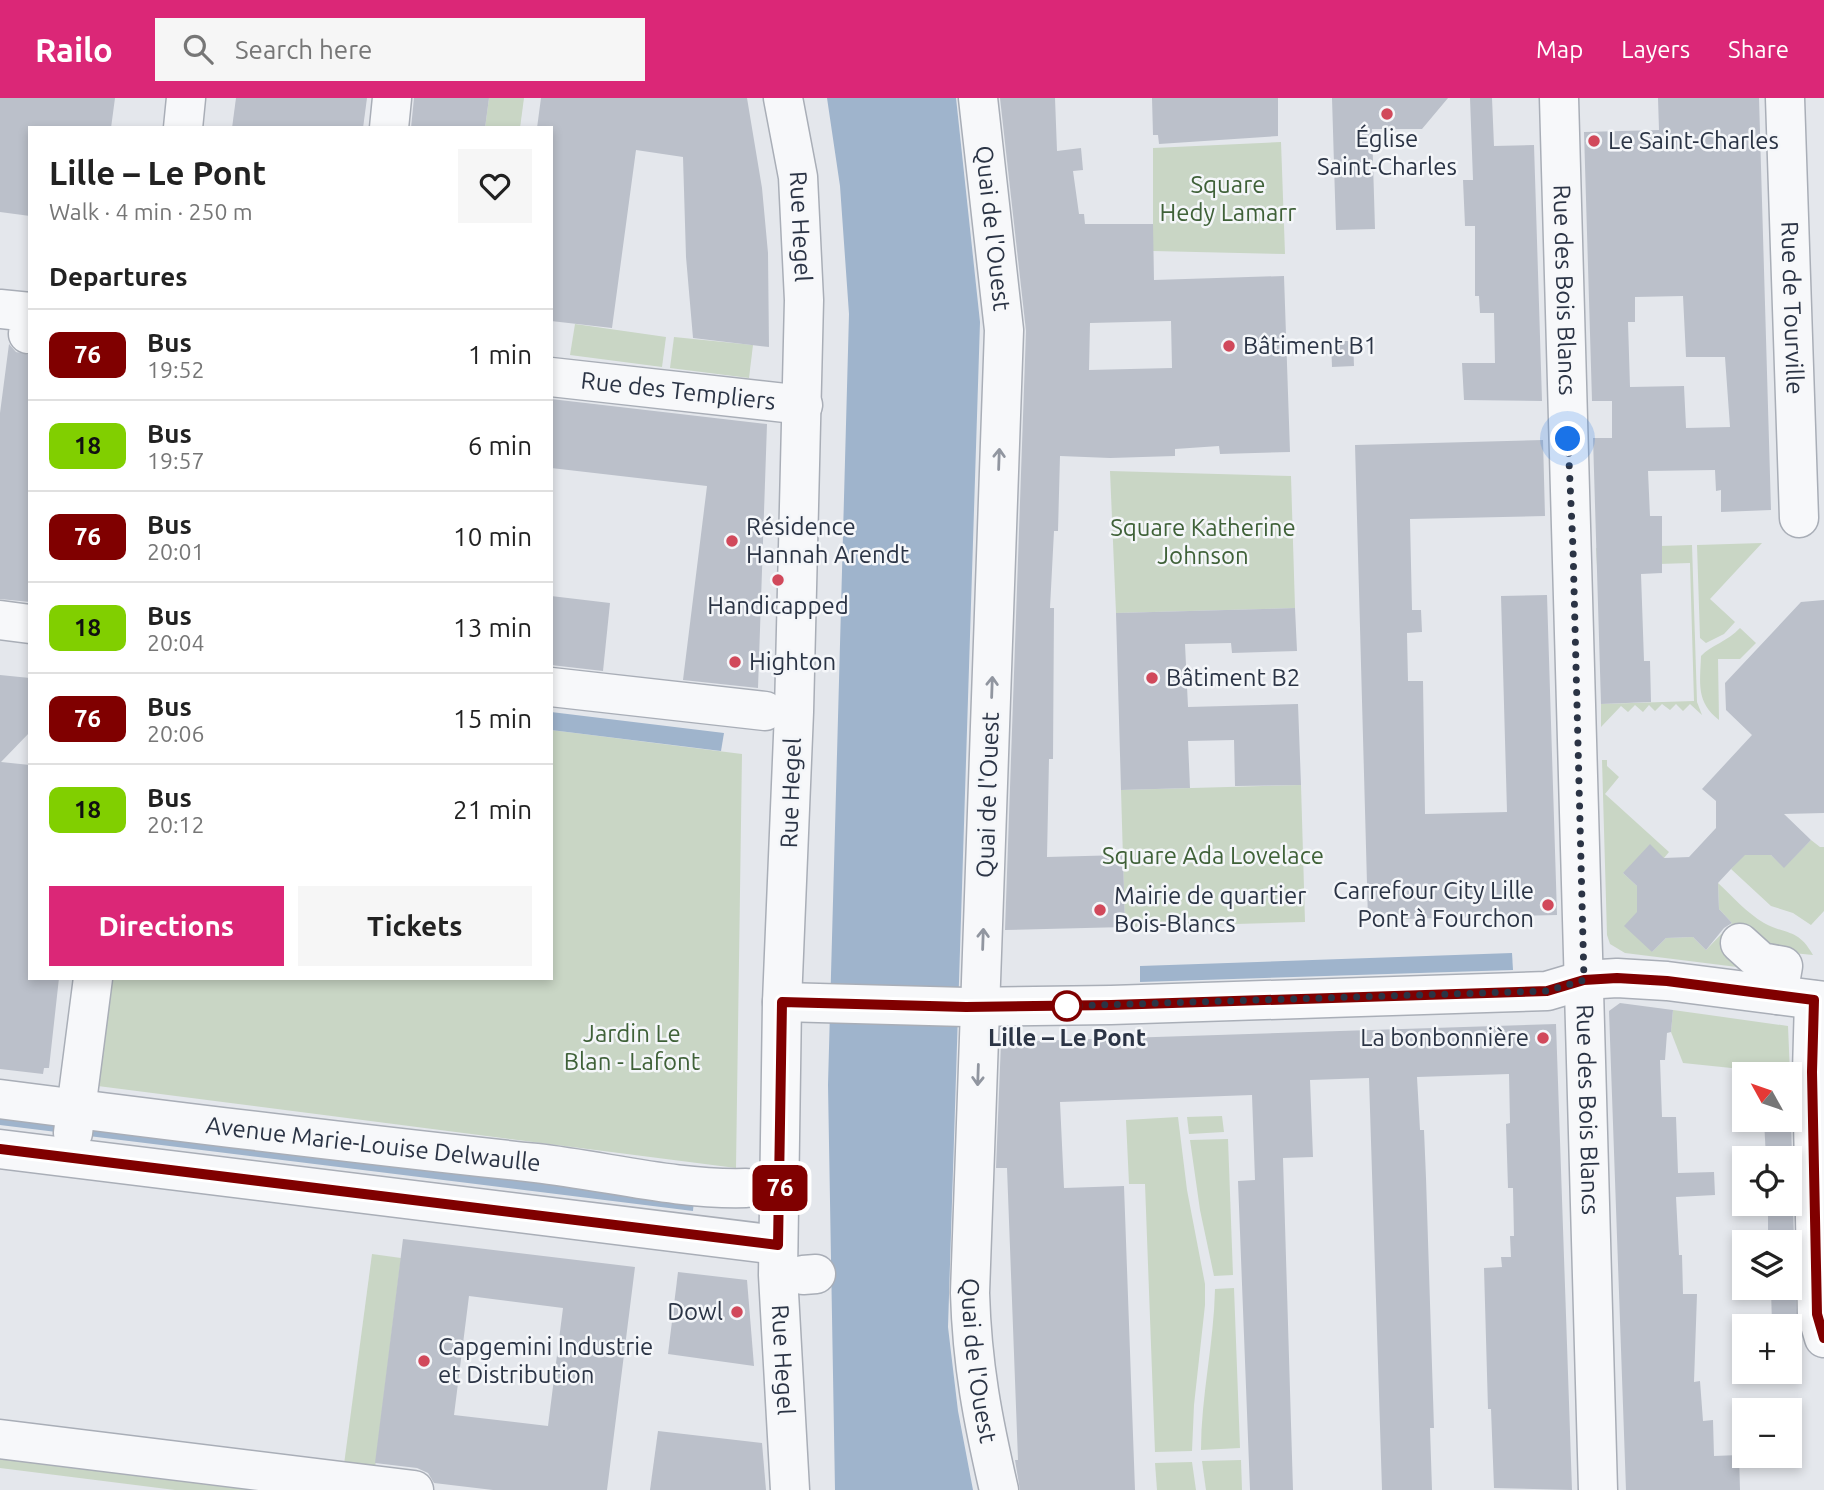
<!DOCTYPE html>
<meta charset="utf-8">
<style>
body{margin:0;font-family:Ubuntu,sans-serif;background:#f6f6f6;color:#222;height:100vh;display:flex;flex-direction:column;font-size:26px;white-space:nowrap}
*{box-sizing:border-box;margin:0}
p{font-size:23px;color:#767676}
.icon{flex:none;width:38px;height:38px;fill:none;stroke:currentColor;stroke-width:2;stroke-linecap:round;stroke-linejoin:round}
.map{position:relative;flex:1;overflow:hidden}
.panel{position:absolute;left:28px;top:28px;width:525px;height:854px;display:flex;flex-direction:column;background:#fff;border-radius:0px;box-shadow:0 4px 10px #0003}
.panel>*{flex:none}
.badge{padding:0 14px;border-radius:10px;font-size:24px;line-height:46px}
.needle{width:46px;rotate:310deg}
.tools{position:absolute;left:1732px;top:964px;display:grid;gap:14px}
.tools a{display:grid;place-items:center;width:70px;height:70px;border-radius:0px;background:#fff;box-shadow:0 4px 10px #0003;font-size:35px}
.you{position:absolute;width:35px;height:35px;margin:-18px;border:5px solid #fff;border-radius:50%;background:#1a73e8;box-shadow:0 0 0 10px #1a73e833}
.map>.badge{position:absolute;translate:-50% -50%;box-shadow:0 0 0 4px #fff}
h2{padding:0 21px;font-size:26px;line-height:63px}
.round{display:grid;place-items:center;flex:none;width:74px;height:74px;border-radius:0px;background:#f6f6f6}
.head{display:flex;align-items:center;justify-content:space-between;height:119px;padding:0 21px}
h1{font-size:33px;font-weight:700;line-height:52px}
.cta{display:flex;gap:14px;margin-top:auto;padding:14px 21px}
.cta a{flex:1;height:80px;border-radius:0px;background:#db2777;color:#fff;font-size:28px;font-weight:700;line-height:80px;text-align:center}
.cta a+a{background:#f6f6f6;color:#222}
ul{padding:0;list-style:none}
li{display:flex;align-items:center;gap:21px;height:91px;padding:0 21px;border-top:2px solid #e0e0e0}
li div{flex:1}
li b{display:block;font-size:26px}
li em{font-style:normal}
li .badge{min-width:77px;font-weight:700;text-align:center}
header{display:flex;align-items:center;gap:42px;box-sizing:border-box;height:98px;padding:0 35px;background:#db2777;color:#fff}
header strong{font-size:33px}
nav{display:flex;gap:38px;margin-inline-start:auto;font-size:24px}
.search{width:490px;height:63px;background:#f6f6f6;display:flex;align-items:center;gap:18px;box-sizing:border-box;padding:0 24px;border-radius:0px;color:#767676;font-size:26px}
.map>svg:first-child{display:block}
</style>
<header>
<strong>Railo</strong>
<div class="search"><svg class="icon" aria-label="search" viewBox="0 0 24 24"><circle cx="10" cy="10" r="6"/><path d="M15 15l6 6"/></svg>Search here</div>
<nav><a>Map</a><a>Layers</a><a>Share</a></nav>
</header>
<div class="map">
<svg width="1824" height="1392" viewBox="0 0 1824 1392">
<rect width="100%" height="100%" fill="#e4e7ec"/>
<g fill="#c9d6c5">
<polygon points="489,0 524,0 520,30 485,30"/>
<polygon points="1281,44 1285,156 1153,153 1153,50"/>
<polygon points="575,226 666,239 662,269 570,257"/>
<polygon points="674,239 753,247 749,280 670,270"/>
<polygon points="1110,373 1291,378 1295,510 1116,515"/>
<polygon points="1762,445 1710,501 1735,524 1724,536 1706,545 1700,540 1697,447"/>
<polygon points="1692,447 1697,604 1702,617 1690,606 1683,613 1676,606 1670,612 1662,606 1655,613 1649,607 1643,614 1635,607 1628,614 1621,608 1601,629 1601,606 1694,603 1690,465 1597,468 1596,450"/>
<path d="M1740,530L1756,545L1740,561H1718L1719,622C1696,604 1700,586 1701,558C1711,547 1727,544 1740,530Z"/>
<polygon points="551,632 742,656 736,1070 90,987 103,880 551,880"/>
<path d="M1602,662H1607V668L1619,679L1605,696L1669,754L1664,760L1623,775L1637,788V814L1652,854L1666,840L1693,839L1706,852L1732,825L1719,811L1718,785C1732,798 1747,815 1764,825C1786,837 1798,830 1813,857L1764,852L1753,871L1625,855L1610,846L1607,837Z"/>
<polygon points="1301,687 1305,824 1125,829 1121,692"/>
<polygon points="1811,742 1820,749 1824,749 1824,813 1811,827 1793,815 1771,808 1731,771 1744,757 1771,757 1784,769"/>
<polygon points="1673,912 1788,928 1790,976 1683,965 1671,934"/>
<polygon points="1222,1018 1224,1034 1189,1036 1187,1019"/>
<polygon points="1178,1019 1187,1092 1205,1186 1205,1207 1194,1307 1192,1353 1155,1354 1145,1086 1129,1086 1126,1022"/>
<polygon points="1228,1041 1233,1177 1214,1178 1200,1112 1190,1042"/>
<polygon points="372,1156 401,1160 374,1378 343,1374"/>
<path d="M1234,1190L1240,1350L1201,1352C1201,1298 1214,1245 1215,1191Z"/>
<polygon points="0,1348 323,1392 175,1392 0,1370"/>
<polygon points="1241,1362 1242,1392 1206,1392 1202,1363"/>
<polygon points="1192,1364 1196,1392 1157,1392 1155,1365"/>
</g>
<g fill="#9fb4cc">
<polygon points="827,0 956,0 980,224 948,1229 958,1313 973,1392 835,1392 828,987 849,216 840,88"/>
<polygon points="551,614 724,635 721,653 551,632"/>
<polygon points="1512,855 1513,872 1140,884 1140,868"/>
<polygon points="0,1015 694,1102 693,1113 0,1027"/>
</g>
<g fill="#bbc0ca" fill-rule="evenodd">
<polygon points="0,0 115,0 111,30 30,30 30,118 0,114"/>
<polygon points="236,0 367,0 363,30 232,30"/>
<polygon points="414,0 489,0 485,30 411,30"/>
<polygon points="541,0 747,0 762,90 768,155 769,249 693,240 686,159 683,59 636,52 612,230 551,223 551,30 537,30"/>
<path d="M1000,0H1055L1057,53L1081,50L1083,72L1073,73L1079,116H1084L1085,126H1153L1154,182L1284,178L1290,354L1220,356L1219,348L1175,351V358L1110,360L1060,358L1058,433H1054L1050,510H1054L1053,661H1049L1047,759L1123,757L1125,829L1005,832L1026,233ZM1171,223L1172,270L1089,272L1090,225Z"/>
<polygon points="1152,0 1278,0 1278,38 1159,46 1158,37 1153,37"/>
<polygon points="1332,0 1448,0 1422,31 1372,31 1375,131 1336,132"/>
<polygon points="1470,0 1492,0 1494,48 1534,47 1542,303 1464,302 1462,265 1495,265 1494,215 1480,215 1479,198 1475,198 1475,128 1465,128 1463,82 1473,82"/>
<path d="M1658,0H1759L1771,412L1721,414V392L1716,393L1715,372L1648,373L1650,418H1662V475L1641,476L1644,563H1650L1651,604L1601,606L1593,340H1612V303H1592L1584,34L1659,32ZM1683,198L1686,259H1725L1730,329L1686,330L1684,288L1630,289L1628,224H1635V199Z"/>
<polygon points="1331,243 1353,243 1354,268 1332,269"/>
<polygon points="9,246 16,254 30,257 30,504 0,501 0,315"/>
<polygon points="551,301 767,326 758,590 683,582 707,388 551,370"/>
<polygon points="1543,342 1545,418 1410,421 1412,512 1421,512 1422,534 1407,535 1408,583 1423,583 1425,716 1507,714 1501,498 1547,497 1557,817 1368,822 1355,347"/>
<polygon points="551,498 610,505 603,573 551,567"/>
<polygon points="1824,502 1824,715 1784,716 1811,742 1784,770 1771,757 1745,757 1731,771 1718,785 1719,811 1732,825 1724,830 1706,852 1693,839 1666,840 1652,854 1624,828 1637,814 1637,788 1623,775 1650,746 1664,760 1689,759 1716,730 1716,703 1702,691 1752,637 1726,612 1725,585 1801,504"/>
<polygon points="1295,510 1297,553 1232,555 1231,545 1185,546 1188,609 1298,606 1301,687 1235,688 1234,642 1188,643 1190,690 1121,692 1116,515"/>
<polygon points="0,577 30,580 30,634 1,664 30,667 30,880 59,880 49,970 44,970 43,976 0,971"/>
<polygon points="1620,905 1673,912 1671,934 1667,935 1665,962 1660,962 1662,1019 1676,1019 1678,1075 1714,1074 1715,1097 1676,1099 1679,1157 1682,1157 1683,1196 1697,1196 1694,1284 1700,1283 1703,1323 1713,1322 1714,1358 1739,1357 1740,1392 1626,1392 1609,913"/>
<polygon points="1556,926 1572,1392 1494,1390 1491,1311 1488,1311 1484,1170 1502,1169 1501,1159 1511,1159 1510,1138 1514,1138 1513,1090 1508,1090 1506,1026 1510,1025 1509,976 1417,979 1420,1032 1424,1032 1426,1080 1434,1330 1430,1330 1432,1392 1382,1392 1369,980 1310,982 1313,1059 1283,1060 1293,1392 1250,1392 1238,1083 1255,1082 1252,997 1060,1004 1064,1090 1124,1088 1135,1392 1020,1392 1015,1362 1018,1362 1007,1070 996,1070 1001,944"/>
<polygon points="1764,1022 1791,1022 1792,1060 1766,1060"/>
<polygon points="1768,1106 1793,1106 1794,1144 1772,1144 1772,1139 1768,1140"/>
<path d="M403,1141L635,1169L607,1392H493L434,1385L428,1375L417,1370L375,1365ZM469,1198L563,1210L548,1328L454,1317Z"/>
<polygon points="678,1174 747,1182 754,1268 668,1256"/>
<polygon points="1771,1190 1795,1190 1798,1228 1772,1228"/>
<polygon points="658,1333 762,1345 766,1392 650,1392"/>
</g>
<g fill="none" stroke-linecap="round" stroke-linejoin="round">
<g stroke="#a9aeb7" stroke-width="41">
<g id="minor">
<path id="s1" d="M783,0L798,79L804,202L794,614L782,904L778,1177L790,1392"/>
<path id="s2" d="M978,0L1004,232L970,1195C972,1267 983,1323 999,1392"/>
<path id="s3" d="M1559,0L1598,1392"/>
<path id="s4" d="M1785,0L1799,420"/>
<polyline points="183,30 186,0"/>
<polyline points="389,30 392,0"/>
<polyline points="0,211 30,214 28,236"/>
<path id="s5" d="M551,279L803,307"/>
<polyline points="0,522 30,526"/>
<polyline points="551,589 765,613"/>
<polyline points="1740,845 1761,864 1783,868 1778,897"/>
<polyline points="1814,902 1812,974 1817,1216 1824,1240"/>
<polyline points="782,904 966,909 1111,907 1547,893 1584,882 1617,880 1667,883 1824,903"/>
<path id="s6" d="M0,1001C179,1024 357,1046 536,1065C606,1073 676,1092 746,1090"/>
<polyline points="73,1035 93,880"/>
<polyline points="0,1051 778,1147"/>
<polyline points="803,1177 816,1176"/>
<polyline points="0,1341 414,1392"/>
</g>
</g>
<use href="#minor" stroke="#f7f8fa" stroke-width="38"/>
</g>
<defs><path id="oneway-shaft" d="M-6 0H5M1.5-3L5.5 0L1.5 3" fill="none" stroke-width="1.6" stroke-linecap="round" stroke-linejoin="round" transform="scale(1.75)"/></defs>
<g stroke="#9196a0">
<use href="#oneway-shaft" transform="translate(999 361) rotate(-88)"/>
<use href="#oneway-shaft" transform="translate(992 589) rotate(-88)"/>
<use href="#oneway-shaft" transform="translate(983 841) rotate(-88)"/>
<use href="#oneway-shaft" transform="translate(978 977) rotate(92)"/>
</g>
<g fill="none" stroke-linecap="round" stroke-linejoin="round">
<g stroke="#fff" stroke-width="16">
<polyline id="line" points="0,1051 778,1147 782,904 966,909 1111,907 1547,893 1584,882 1617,880 1667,883 1814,902 1812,974 1817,1216 1824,1240"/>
</g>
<use href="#line" stroke="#800000" stroke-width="10"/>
<polyline stroke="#2b3445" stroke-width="7" stroke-dasharray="0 12.6" points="1067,908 1547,893 1584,882 1573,450 1568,341"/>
</g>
<g fill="#d1495b" stroke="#f4f6f9" stroke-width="2.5">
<circle cx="1387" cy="16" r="7"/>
<circle cx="1594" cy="43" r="7"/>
<circle cx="1229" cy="248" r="7"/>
<circle cx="732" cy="443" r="7"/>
<circle cx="778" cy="482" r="7"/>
<circle cx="735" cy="564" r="7"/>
<circle cx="1152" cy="580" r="7"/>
<circle cx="1548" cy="807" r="7"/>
<circle cx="1100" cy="812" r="7"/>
<circle cx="1543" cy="940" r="7"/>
<circle cx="737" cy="1214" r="7"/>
<circle cx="424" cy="1263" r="7"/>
</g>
<circle fill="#fff" stroke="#800000" stroke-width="3.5" cx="1067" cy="908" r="14"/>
<g text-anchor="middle" stroke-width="5" stroke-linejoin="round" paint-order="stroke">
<g font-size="24" fill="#2b3445" stroke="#f4f6f9" text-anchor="start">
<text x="1387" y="49" text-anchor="middle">Église<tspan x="1387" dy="28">Saint-Charles</tspan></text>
<text x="1608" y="51">Le Saint-Charles</text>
<text x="1243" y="256">Bâtiment B1</text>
<text x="746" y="437">Résidence<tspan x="746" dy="28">Hannah Arendt</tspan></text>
<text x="778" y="516" text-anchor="middle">Handicapped</text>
<text x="749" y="572">Highton</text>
<text x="1166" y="588">Bâtiment B2</text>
<text x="1534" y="801" text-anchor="end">Carrefour City Lille<tspan x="1534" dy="28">Pont à Fourchon</tspan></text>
<text x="1114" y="806">Mairie de quartier<tspan x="1114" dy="28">Bois-Blancs</tspan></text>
<text x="1529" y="948" text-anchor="end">La bonbonnière</text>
<text x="723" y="1222" text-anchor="end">Dowl</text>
<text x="438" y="1257">Capgemini Industrie<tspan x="438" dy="28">et Distribution</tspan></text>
</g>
<g font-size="24" fill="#3f6138" stroke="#f4f6f9">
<text x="1228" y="95">Square<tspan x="1228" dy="28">Hedy Lamarr</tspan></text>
<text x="1203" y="438">Square Katherine<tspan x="1203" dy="28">Johnson</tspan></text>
<text x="1213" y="766">Square Ada Lovelace</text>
<text x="632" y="944">Jardin Le<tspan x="632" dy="28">Blan - Lafont</tspan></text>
</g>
<g font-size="24" fill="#2b3445" stroke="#f4f6f9">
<text dy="8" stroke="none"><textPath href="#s1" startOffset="130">Rue Hegel</textPath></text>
<text dy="8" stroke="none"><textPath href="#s2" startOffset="131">Quai de l'Ouest</textPath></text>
<text dy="8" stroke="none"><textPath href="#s3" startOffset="192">Rue des Bois Blancs</textPath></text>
<text dy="8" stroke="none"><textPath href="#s4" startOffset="210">Rue de Tourville</textPath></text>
<text dy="8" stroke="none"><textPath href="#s5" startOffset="128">Rue des Templiers</textPath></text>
<text transform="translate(791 695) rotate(-88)" y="8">Rue Hegel</text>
<text transform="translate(988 697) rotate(-88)" y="8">Quai de l'Ouest</text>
<text dy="8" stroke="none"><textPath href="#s3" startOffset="1012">Rue des Bois Blancs</textPath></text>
<text dy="8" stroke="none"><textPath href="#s6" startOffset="376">Avenue Marie-Louise Delwaulle</textPath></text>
<text dy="8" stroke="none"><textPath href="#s1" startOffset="1264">Rue Hegel</textPath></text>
<text dy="8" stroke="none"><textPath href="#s2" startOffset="1265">Quai de l'Ouest</textPath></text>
</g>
<g font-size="24" font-weight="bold" fill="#2b3445" stroke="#f4f6f9">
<text x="1067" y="948">Lille – Le Pont</text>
</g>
</g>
</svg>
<div class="tools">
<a><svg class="needle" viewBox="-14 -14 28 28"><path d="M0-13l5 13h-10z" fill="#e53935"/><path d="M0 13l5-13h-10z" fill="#767676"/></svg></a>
<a><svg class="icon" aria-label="locate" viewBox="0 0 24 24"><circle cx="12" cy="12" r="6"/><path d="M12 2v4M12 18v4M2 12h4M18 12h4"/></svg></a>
<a><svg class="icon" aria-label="layers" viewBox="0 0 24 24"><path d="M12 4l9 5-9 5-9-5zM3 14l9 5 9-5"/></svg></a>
<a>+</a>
<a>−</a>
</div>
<div class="you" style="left:1568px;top:341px"></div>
<b class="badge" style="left:780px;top:1090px;background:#800000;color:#fff">76</b>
<section class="panel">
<div class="head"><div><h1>Lille – Le Pont</h1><p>Walk · 4 min · 250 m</p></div><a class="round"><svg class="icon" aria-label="heart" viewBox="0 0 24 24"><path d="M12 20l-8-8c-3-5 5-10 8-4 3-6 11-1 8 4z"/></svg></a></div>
<h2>Departures</h2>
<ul>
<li><span class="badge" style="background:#800000;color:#fff">76</span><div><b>Bus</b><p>19:52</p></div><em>1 min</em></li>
<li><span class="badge" style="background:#81cf00;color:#111">18</span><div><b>Bus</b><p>19:57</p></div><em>6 min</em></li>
<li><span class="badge" style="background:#800000;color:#fff">76</span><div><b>Bus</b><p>20:01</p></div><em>10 min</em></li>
<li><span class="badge" style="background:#81cf00;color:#111">18</span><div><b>Bus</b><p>20:04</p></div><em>13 min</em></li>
<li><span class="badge" style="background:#800000;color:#fff">76</span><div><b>Bus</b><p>20:06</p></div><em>15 min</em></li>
<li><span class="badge" style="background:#81cf00;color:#111">18</span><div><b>Bus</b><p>20:12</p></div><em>21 min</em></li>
</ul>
<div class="cta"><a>Directions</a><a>Tickets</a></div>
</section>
</div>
